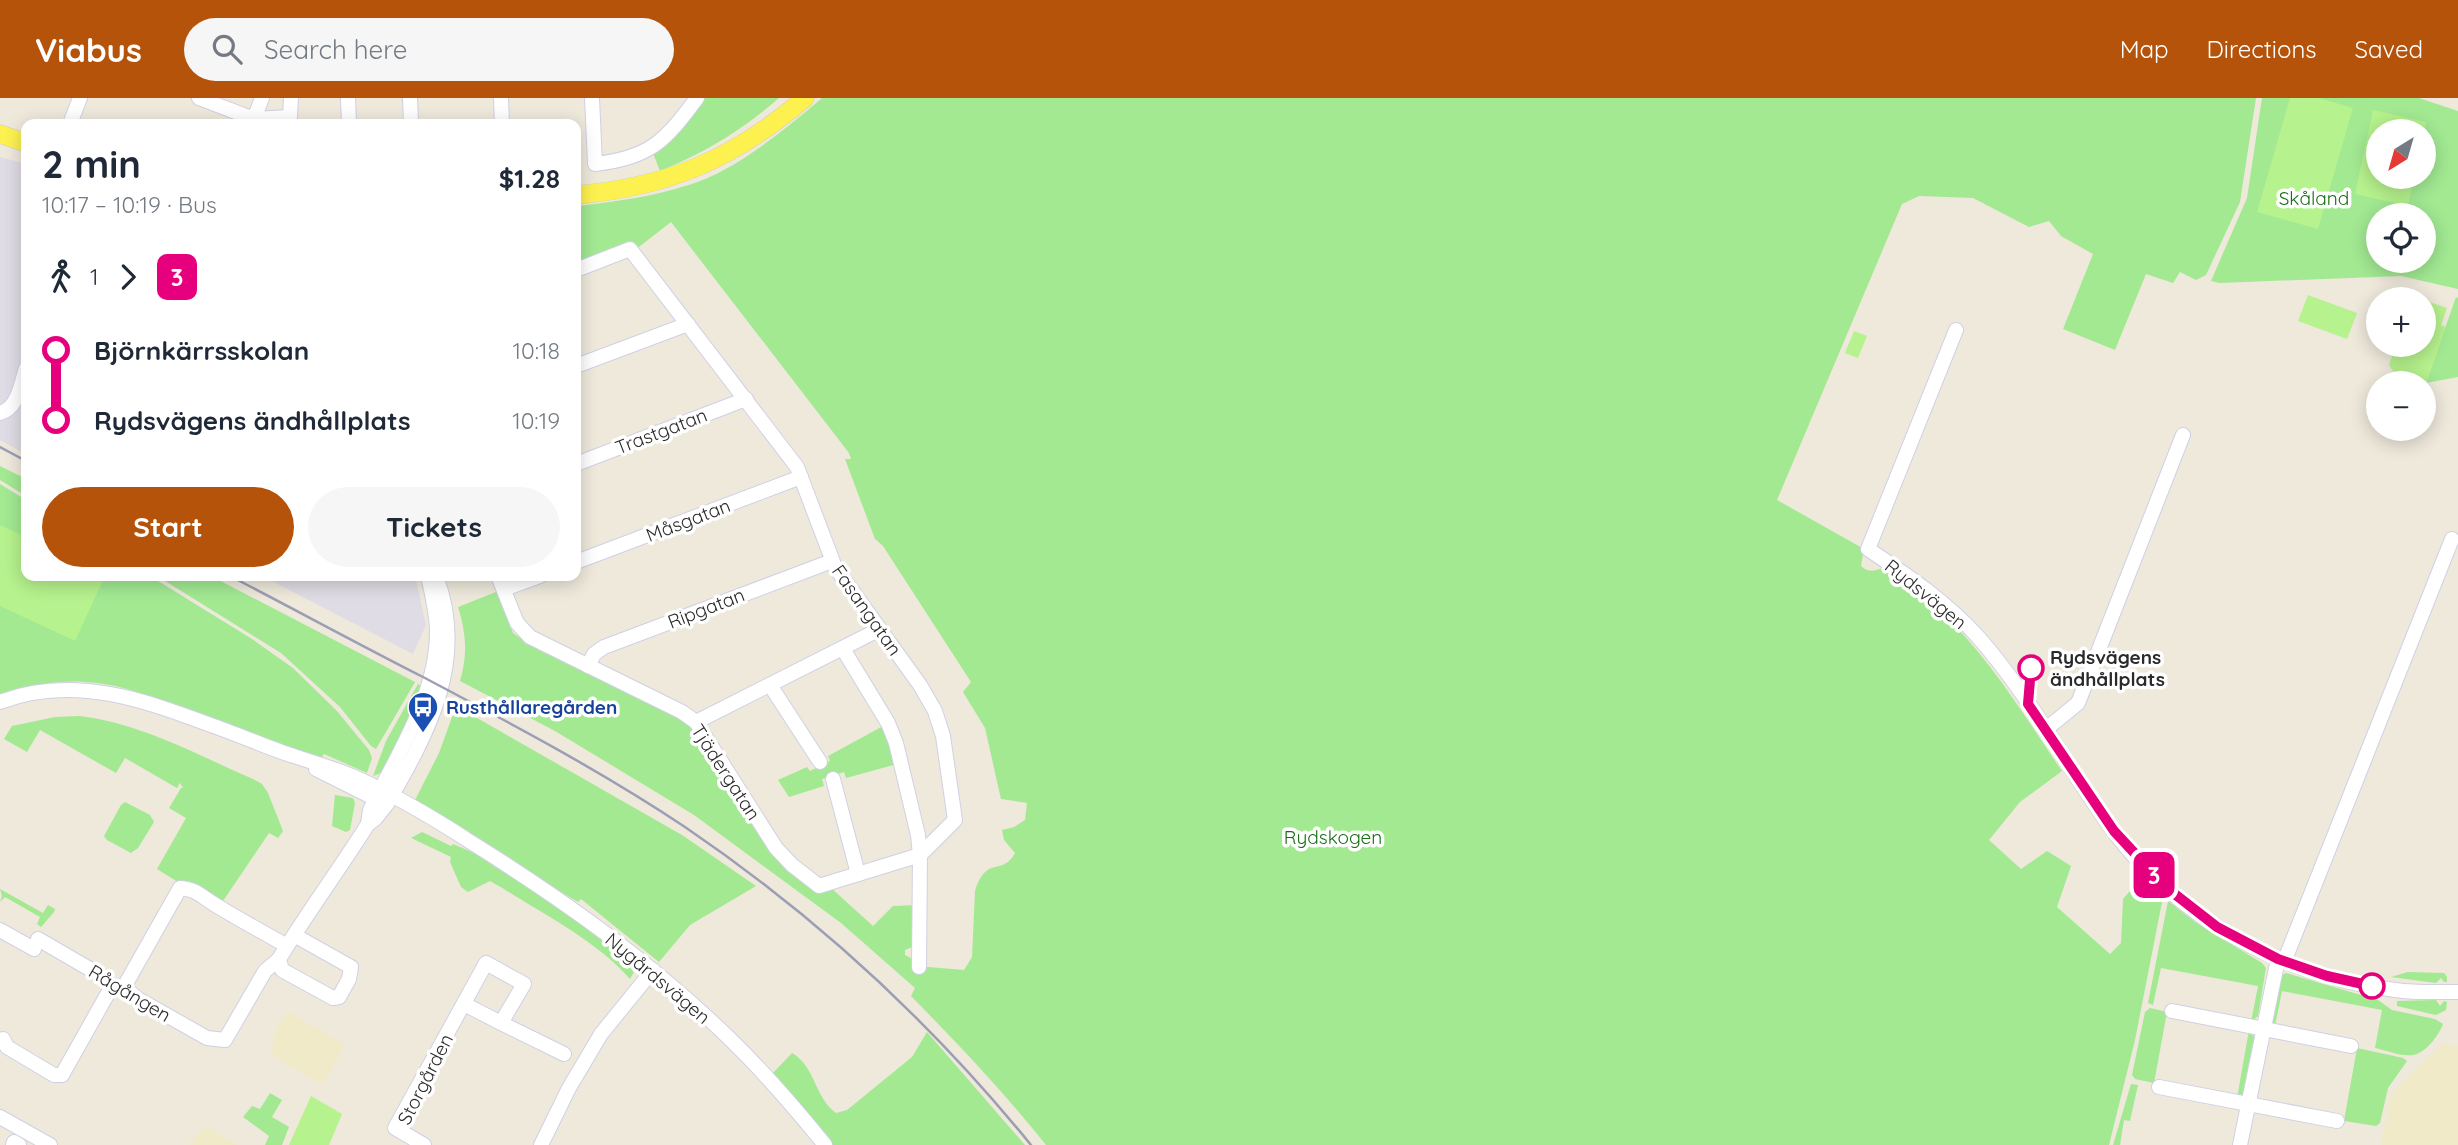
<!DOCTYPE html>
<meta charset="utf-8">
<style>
body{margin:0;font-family:Quicksand,sans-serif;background:#f6f6f7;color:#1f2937;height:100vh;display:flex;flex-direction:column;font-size:26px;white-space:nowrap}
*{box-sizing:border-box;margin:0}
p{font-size:23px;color:#747a83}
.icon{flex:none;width:38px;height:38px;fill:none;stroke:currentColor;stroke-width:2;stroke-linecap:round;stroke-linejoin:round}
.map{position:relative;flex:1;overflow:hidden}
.sheet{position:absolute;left:21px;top:21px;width:560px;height:462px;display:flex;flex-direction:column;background:#fff;border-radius:14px;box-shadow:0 4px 18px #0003}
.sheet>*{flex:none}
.badge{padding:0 14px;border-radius:10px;font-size:24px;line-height:46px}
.needle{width:46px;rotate:217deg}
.controls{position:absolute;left:2366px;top:21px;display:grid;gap:14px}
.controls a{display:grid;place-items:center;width:70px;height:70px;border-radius:50%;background:#fff;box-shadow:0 4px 18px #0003;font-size:35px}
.map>.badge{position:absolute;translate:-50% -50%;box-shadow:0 0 0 4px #fff}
.legs{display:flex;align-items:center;gap:10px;height:77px;padding:0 21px;font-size:23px}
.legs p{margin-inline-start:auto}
.overview{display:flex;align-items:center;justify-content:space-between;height:119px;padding:0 21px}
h1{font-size:38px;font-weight:800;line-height:52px}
.action{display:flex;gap:14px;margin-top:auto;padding:14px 21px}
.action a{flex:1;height:80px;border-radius:42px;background:#b45309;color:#fff;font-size:28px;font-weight:800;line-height:80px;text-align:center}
.action a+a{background:#f6f6f7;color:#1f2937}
ul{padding:0 21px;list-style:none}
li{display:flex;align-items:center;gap:24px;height:70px;font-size:26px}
li i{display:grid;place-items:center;width:10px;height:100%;margin:0 9px;background:currentColor}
li i::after{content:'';width:18px;height:18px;margin:-9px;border:5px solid;border-radius:50%;background:#fff}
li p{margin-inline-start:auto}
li:first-child i{background:linear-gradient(#0000 50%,currentColor 0)}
li:last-child i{background:linear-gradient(currentColor 50%,#0000 0)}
header{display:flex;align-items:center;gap:42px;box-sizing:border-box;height:98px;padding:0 35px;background:#b45309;color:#fff}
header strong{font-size:33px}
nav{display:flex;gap:38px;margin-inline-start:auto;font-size:24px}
.search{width:490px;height:63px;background:#f6f6f7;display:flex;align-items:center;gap:18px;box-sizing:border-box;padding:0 24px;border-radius:38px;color:#747a83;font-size:26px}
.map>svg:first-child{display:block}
</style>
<header>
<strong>Viabus</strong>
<div class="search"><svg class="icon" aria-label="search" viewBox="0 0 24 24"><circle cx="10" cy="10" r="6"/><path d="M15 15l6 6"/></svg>Search here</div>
<nav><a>Map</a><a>Directions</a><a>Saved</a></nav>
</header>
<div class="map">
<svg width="2458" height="1047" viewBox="0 0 2458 1047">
<rect width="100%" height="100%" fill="#eee9db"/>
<g fill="#e0dce5">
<polygon points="0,59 26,66 26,356 0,342"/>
<polygon points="262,478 415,478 426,527 413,556"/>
</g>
<g fill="#f1eac9">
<polygon points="287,913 345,947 322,987 272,957 274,936"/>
<polygon points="2442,946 2458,948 2458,1047 2381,1047 2390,998"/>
<polygon points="207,1029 238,1047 190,1047 197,1036"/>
</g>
<g fill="#a2e992" fill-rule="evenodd">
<path d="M702,0H779C741,33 706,54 660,73L653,55Z"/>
<path d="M822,0H2256L2240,104L2206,177L2196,182L2180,174L2173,185L2146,176L2115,252L2063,231L2093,156L2061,138L2049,123L2029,129L1973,100L1919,98L1902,106L1777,402L1864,451L1861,468C1868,474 1873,474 1882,470C1964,516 2011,598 2062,673L2020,704L1989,742L2021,771L2047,753L2071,768L2057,809L2110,856L2121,845L2123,801L2136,786L2149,787L2163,799L2135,942L2109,1047H1046C1004,994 958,946 911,898L915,890L841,825L694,717L555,633L460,583C468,556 466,535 458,509L496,494L513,535L526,544L679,620L691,629L776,759L830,789L873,828L893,808L917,807V847L905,852V857L916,863V868L964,872L972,859L975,793C987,756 1002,779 1015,755L1004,742L1002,732L1014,729L1025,722L1027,705L1001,701L985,630L963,594L971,584L883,448L875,441L845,361H851L849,355L671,124L635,152L576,167V108C618,104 685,94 722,73C759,53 790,27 822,0Z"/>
<path d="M2262,0H2419L2458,13V191L2401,178L2219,185L2211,183L2247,100ZM2378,33H2424V79H2378ZM2378,117H2424V163H2378Z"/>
<polygon points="2456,199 2458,200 2458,279 2426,285"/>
<polygon points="0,368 26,381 26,398 0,382"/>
<path d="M0,386L26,402V478H150L252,541L293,570L337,613L369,652L372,660L367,675L324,656L322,659L307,656C259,638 212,619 164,603C138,594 113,585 85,584C56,582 28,588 0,596Z"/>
<polygon points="157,478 211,478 415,584 376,651 371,648 340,609 281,555"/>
<polygon points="418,586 423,589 421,595 386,669 379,676 373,678 386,643"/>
<path d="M456,608L682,737L756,788L690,827L659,864L581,801L578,804C522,773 472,732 415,702L439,655Z"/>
<path d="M79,618C141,625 197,657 253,681L262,686L268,695L283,733L278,740L269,735L221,806L199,788L181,786L157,771L186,720L169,710L181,690H183L180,685L177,690L125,660L116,675L40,632L27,654L4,641L12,628L55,619Z"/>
<polygon points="885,627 897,666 846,680 844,674 822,681 824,688 789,699 778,682 807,669 810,673 830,663 828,658"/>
<polygon points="335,697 353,700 355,705 350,732 346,734 332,728"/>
<polygon points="125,704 150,717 154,724 138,750 131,755 107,742 104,738 121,707"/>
<path d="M422,734L451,748L453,746C514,770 580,821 631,864L629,867L634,874L630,881C598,844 545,817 504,791L490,783L468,794L461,789L450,764L451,759L411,740Z"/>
<polygon points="0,791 43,815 48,807 55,811 54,814 41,829 37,826 40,819 5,799 0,804 2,798"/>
<polygon points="2168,803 2195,824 2262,865 2266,870 2258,918 2251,924 2258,888 2161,870 2153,907 2148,905"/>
<polygon points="2408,874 2444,875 2447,879 2447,884 2444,884 2441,880 2436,885 2391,879"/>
<path d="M2286,875L2378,902L2392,912L2435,921L2443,926C2439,937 2426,955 2413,957C2401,959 2386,952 2375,950L2382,912L2282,893L2275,928L2271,920L2280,878Z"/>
<polygon points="2436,902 2440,908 2444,903 2447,904 2446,912 2436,917 2431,916 2397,908 2397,903"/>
<polygon points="2150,910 2167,914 2154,985 2135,981 2132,977 2145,914"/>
<polygon points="2249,932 2255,940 2244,995 2237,1000"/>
<path d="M927,934L1025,1047H833L772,976L792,955C816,969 814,999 836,1015L847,1012L912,959Z"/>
<polygon points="2357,950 2403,960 2407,963 2388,990 2380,1025 2376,1028 2344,1023"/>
<polygon points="2131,986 2138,987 2130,1023 2124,1022 2120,1047 2113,1047"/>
<polygon points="270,995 282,1002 272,1019 289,1029 282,1047 265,1047 269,1038 243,1019 252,1008 260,1011"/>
</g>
<g fill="#b6f28d">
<polygon points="2290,0 2319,0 2353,10 2318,131 2257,114"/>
<polygon points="2373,12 2426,24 2424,34 2378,33 2378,79 2414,79 2408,108 2355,96"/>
<polygon points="2308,197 2357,215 2347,241 2298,223"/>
<path d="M2424,202L2447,210L2441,227L2446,229L2426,285C2409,286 2399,284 2389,267L2396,247H2424Z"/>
<polygon points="1854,233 1867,238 1858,260 1845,255"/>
<polygon points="0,427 26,439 26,478 105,478 75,543 0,508"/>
<polygon points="311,998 342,1016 329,1047 289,1047"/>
</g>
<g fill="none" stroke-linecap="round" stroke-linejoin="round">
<g stroke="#d0d0e5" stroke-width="16">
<g id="minor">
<polyline points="199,0 254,21 290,19 291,0"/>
<polyline points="348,0 349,26"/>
<polyline points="410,0 411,26"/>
<polyline points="501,0 502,26"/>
<path d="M592,0L595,66C650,60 665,43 697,0"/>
<polyline points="254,21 262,0"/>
<polyline points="70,26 80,0"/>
<path d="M1956,232L1868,451C1908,478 1947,504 1979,540C2030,598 2067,669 2112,731C2178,822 2285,878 2395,892C2415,895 2437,894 2458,894"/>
<polyline points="576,268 688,226"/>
<path d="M0,315C18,310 21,286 26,270"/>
<polyline points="576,366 746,301"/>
<polyline points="576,464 801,379"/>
<polyline points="498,478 517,525 530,539 682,614 696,624 776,750 792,767 819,788 920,757 955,722 943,638 935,613 920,587 835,469 797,369 630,151 576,172"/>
<polyline points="504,491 540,478"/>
<polyline points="843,551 888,625 896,645 918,737 920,757 919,869"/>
<polyline points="588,568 594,556 604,549 832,463"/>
<polyline points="770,587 820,664"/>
<path d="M0,604C80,573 159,608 235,636C254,643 274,652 294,658C314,665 334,670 354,679C395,697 432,719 469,743C562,801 651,864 730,941C764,974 795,1010 825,1047"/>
<polyline points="696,624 880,531"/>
<polyline points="2045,632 2078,605 2183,337"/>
<polyline points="316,671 382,704"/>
<polyline points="833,681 858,776"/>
<path d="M368,726L370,712C398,655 438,596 437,531C436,513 432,495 428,478"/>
<polyline points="0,832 34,851"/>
<path d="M294,837L351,869L349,881L339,899L333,900L282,872L279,861C307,815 339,772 368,726L375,721L387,706C429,633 468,562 436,478"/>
<polyline points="38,841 100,877 112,888 124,889 138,901 207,940 225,942 265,873 279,861"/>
<polyline points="2284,864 2452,441"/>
<path d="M124,889L180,790C196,791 201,798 214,806C238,821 263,834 287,848"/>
<polyline points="2172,913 2351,948"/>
<polyline points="501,925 564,956"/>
<polyline points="3,941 7,949 54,977 62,977 112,888"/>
<polyline points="2159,989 2337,1023"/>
<polyline points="0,1019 50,1047"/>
<polyline points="13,1047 14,1044 19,1047"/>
<polyline points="424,1047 395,1030 486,865 524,886 501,925 464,906"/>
<polyline points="541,1047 569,990 601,936 653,872"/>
<polyline points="2240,1047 2278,861"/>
</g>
</g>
<g stroke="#ccc" stroke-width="19">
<g id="major">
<polyline points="0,36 26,45"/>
<path d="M576,97C668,89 734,61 805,0"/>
</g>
</g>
<use href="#minor" stroke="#fff" stroke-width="14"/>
<use href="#major" stroke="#fdf150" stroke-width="18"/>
<g stroke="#9d9db6" stroke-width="2.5">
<polyline points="0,349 26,363"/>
<path d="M230,478C294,511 358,546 423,579C512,626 601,673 685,729C816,818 931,924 1031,1047"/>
</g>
</g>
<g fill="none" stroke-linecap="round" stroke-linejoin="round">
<g stroke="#fff" stroke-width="16">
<polyline id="line-1" points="2031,570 2028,606 2114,733 2167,790 2217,829 2278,861 2327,878 2372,888"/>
</g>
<use href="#line-1" stroke="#e6007e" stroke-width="10"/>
</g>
<defs>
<g id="bus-pin" transform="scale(1.575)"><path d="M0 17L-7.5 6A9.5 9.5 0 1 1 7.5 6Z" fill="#1a4fb4" stroke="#fff"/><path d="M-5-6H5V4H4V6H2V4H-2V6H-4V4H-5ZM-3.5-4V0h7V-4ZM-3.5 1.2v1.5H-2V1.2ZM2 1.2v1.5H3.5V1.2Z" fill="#fff"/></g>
</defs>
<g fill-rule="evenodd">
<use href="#bus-pin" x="423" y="609"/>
</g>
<g fill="#fff" stroke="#e6007e" stroke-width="3.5">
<circle cx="2031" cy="570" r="12"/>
<circle cx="2372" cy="888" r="12"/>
</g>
<g text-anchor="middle" stroke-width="7" stroke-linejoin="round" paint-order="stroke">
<g font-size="19" fill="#176e13" stroke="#fff">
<text x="2314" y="107">Skåland</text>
<text x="1333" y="746">Rydskogen</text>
</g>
<g font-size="19" fill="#2a2a2a" stroke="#fff">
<text transform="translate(661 333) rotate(-21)" y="7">Trastgatan</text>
<text transform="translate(688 422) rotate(-21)" y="7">Måsgatan</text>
<text transform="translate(1926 496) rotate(39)" y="7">Rydsvägen</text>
<text transform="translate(706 510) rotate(-21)" y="7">Ripgatan</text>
<text transform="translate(867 512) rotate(55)" y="7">Fasangatan</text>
<text transform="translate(726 674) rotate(57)" y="7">Tjädergatan</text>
<text transform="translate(658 880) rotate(40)" y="7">Nygårdsvägen</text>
<text transform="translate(130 895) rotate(31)" y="7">Rågången</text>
<text transform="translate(425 981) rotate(-63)" y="7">Storgården</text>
</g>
<g font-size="19" font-weight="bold" fill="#2a2a2a" stroke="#fff" text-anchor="start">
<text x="2050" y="566">Rydsvägens<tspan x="2050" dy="22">ändhållplats</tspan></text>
</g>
<g font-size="19" font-weight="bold" fill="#164399" stroke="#fff" text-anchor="start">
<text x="446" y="616">Rusthållaregården</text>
</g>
</g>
</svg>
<div class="controls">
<a><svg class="needle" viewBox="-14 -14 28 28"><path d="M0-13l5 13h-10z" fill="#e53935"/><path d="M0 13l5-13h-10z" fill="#747a83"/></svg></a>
<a><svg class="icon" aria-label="locate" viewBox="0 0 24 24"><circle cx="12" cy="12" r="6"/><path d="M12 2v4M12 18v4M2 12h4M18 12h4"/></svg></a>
<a>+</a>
<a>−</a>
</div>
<b class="badge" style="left:2154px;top:777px;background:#e6007e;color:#fff">3</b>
<section class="sheet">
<div class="overview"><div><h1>2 min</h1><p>10:17 – 10:19 · Bus</p></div><b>$1.28</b></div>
<div class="legs"><svg class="icon" aria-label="walk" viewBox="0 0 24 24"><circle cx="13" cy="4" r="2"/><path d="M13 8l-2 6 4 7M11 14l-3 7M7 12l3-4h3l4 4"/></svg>1<svg class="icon" aria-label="forward" viewBox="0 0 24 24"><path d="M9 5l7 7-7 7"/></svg><b class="badge" style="background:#e6007e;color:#fff">3</b></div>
<ul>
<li><i style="color:#e6007e"></i><b>Björnkärrsskolan</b><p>10:18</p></li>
<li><i style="color:#e6007e"></i><b>Rydsvägens ändhållplats</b><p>10:19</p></li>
</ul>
<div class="action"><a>Start</a><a>Tickets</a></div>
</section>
</div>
